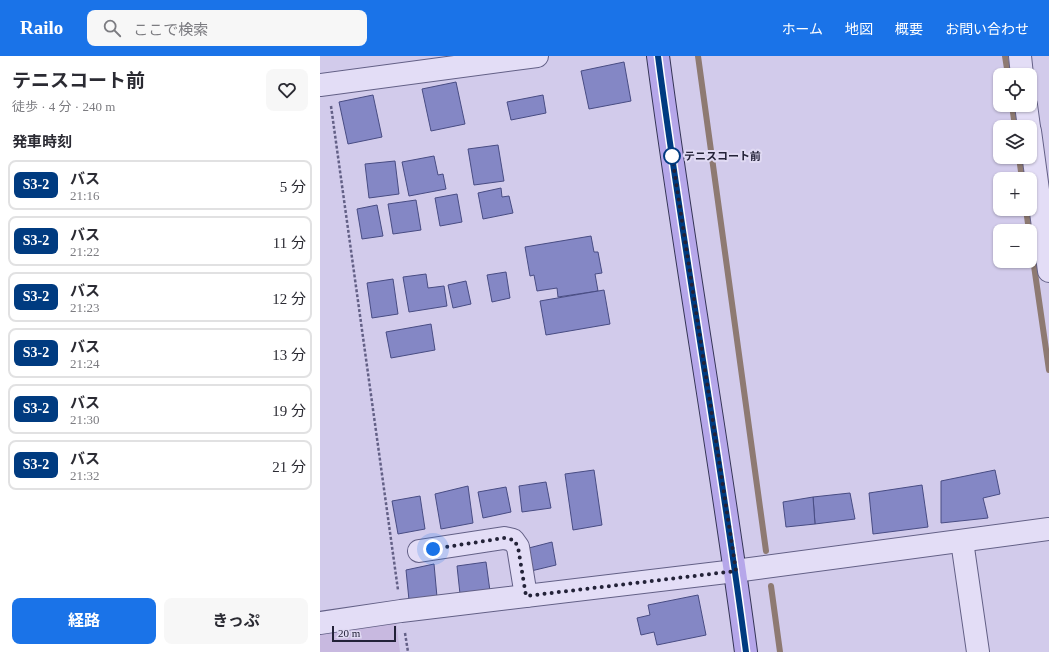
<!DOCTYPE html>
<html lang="ja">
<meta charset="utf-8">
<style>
body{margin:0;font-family:"Times New Roman","Noto Sans JP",serif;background:#f7f7f7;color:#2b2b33;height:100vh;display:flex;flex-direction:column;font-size:15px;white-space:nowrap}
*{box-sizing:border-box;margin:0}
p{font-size:13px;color:#7c7c81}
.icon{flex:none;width:22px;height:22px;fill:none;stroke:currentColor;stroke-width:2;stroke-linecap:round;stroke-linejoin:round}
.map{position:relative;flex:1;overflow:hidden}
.details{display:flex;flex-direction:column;background:#fff;width:320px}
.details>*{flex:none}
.badge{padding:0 8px;border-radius:6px;font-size:14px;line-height:26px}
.buttons{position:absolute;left:673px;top:12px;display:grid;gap:8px}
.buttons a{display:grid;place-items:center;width:44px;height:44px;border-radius:8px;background:#fff;box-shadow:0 1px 3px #0004;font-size:20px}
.scale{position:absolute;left:12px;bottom:10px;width:64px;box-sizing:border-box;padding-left:4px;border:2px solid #232238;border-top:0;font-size:11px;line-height:14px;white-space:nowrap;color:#232238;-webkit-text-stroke:3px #e0daf3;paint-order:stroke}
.you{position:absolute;width:20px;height:20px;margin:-10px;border:3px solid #fff;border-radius:50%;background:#1a73e8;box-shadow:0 0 0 6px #1a73e833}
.map>.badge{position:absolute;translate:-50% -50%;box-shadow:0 0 0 2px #fff}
h2{padding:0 12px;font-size:15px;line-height:36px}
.round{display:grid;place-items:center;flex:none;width:42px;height:42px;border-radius:8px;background:#f7f7f7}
.head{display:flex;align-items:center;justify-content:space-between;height:68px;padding:0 12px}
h1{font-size:19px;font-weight:700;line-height:30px}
.cta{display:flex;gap:8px;margin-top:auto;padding:8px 12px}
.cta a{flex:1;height:46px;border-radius:8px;background:#1a73e8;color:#fff;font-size:16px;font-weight:700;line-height:46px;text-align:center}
.cta a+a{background:#f7f7f7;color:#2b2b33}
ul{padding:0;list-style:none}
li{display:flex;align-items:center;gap:12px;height:50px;margin:0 8px 6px;padding:0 4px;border:2px solid #e1e1e2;border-radius:8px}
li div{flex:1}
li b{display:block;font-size:15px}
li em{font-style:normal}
li .badge{min-width:44px;font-weight:700;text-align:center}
header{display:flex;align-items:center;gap:24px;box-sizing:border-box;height:56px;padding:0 20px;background:#1a73e8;color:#fff}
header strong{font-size:19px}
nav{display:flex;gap:22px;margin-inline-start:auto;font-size:14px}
.search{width:280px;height:36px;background:#f7f7f7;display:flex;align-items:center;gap:10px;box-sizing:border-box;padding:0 14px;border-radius:8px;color:#7c7c81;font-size:15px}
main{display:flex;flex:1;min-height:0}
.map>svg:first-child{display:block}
</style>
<header>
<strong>Railo</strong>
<div class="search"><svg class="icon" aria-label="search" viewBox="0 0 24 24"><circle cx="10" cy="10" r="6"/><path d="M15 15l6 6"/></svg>ここで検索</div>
<nav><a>ホーム</a><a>地図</a><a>概要</a><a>お問い合わせ</a></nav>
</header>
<main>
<section class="details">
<div class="head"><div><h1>テニスコート前</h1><p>徒歩 · 4 分 · 240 m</p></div><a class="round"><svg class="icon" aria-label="heart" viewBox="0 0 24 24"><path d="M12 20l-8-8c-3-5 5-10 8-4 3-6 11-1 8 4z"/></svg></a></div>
<h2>発車時刻</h2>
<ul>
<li><span class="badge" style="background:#003b80;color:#fff">S3-2</span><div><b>バス</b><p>21:16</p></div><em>5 分</em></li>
<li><span class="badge" style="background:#003b80;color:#fff">S3-2</span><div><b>バス</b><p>21:22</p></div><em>11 分</em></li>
<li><span class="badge" style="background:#003b80;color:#fff">S3-2</span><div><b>バス</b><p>21:23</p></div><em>12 分</em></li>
<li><span class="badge" style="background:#003b80;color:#fff">S3-2</span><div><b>バス</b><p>21:24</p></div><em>13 分</em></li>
<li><span class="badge" style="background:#003b80;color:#fff">S3-2</span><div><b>バス</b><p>21:30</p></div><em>19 分</em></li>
<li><span class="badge" style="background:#003b80;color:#fff">S3-2</span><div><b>バス</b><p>21:32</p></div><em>21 分</em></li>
</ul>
<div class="cta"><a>経路</a><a>きっぷ</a></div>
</section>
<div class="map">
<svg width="729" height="596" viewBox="0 0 729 596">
<rect width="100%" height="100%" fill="#d2cbeb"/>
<polygon fill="#c8b9e0" points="76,565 80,596 0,596 0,576"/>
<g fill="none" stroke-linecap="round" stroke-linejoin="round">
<g stroke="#8e7a72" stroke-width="6">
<polyline points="378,0 446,495"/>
<polyline points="685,0 688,19"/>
<polyline points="692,49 695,71"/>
<polyline points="699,101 702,123"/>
<polyline points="706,153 709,175"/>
<polyline points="710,182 729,314"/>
<polyline points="451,530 460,596"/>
</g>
</g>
<g fill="#8487c5" stroke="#484c83">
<polygon points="304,6 311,45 269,53 261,15"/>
<polygon points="136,26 145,68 111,75 102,33"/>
<polygon points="53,39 62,81 28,88 19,46"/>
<polygon points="223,39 226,57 191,64 187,46"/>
<polygon points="178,89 184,125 154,129 148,93"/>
<polygon points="114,100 118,119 123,118 126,133 89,140 82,106"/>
<polygon points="75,105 79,138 49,142 45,108"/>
<polygon points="181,132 182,141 189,140 193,157 163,163 158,137"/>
<polygon points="137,138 142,166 120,170 115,142"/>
<polygon points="96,144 101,174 73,178 68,148"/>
<polygon points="57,149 63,180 42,183 37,153"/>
<polygon points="271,180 274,196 278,196 282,217 275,218 278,235 238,241 237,232 217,235 214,219 210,220 205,191"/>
<polygon points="186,216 190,242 172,246 167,219"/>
<polygon points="106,218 108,232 124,230 127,250 89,256 83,221"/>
<polygon points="73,223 78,258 52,262 47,227"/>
<polygon points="146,225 151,248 133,252 128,229"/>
<polygon points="284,234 290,268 226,279 220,245"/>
<polygon points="111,268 115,294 71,302 66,276"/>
<polygon points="274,414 282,469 253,474 245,418"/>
<polygon points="675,414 680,438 663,442 668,462 621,467 621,425"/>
<polygon points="226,426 231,452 202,456 199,430"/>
<polygon points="602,429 608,471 553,478 549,437"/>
<polygon points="148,430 153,467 121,473 115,438"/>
<polygon points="186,431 191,456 163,462 158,436"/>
<polygon points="530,437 535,463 495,468 493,441"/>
<polygon points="100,440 105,473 78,478 72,445"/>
<polygon points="493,441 495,468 466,471 463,446"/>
<polygon points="232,486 236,509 211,515 205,493"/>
<polygon points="166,506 170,535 140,538 137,510"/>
<polygon points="114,508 117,541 89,544 86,514"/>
<polygon points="378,539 386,579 337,589 334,576 321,579 317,562 330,559 328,549"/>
</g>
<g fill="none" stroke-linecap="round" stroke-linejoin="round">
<g stroke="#636086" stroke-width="24">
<g id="minor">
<polyline points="700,0 702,19"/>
<polyline points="0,29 217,0"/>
<polyline points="706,49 709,71"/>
<polyline points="710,75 729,215"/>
<polyline points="642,485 658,596"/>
<polyline points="99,495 184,482 193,484 198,491 206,540"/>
<polyline points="0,567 81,555 415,515 729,473"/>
</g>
</g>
<g stroke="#343455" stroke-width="24">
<path id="primary" d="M338,0C364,199 400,397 426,596"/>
</g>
<g stroke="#636086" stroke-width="2.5" stroke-dasharray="3 2" stroke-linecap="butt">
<polyline points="11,50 78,534"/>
<polyline points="85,577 88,596"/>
</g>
<use href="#minor" stroke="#e3ddf6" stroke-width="22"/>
<use href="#primary" stroke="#b6a7ea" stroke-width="22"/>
</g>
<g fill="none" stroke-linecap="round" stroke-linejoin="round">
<g stroke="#fff" stroke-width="9">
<path id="line" d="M338,0C364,199 400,397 426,596"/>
</g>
<use href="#line" stroke="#003b80" stroke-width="6"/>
<polyline stroke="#232238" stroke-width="4" stroke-dasharray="0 7.2" points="113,493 184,482 194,484 198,491 206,540 416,515 352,100"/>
</g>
<circle fill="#fff" stroke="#003b80" stroke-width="2" cx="352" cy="100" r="8"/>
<g text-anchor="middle" stroke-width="4" stroke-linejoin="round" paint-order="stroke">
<g font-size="11" font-weight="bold" fill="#232238" stroke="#e0daf3" text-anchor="start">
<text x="364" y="104">テニスコート前</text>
</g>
</g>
</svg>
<div class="buttons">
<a><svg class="icon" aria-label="locate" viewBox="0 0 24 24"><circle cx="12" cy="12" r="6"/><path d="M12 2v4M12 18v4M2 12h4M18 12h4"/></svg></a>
<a><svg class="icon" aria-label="layers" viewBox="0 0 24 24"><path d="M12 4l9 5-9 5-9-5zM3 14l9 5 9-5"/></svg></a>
<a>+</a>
<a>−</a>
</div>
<div class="scale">20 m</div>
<div class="you" style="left:113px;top:493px"></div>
</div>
</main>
